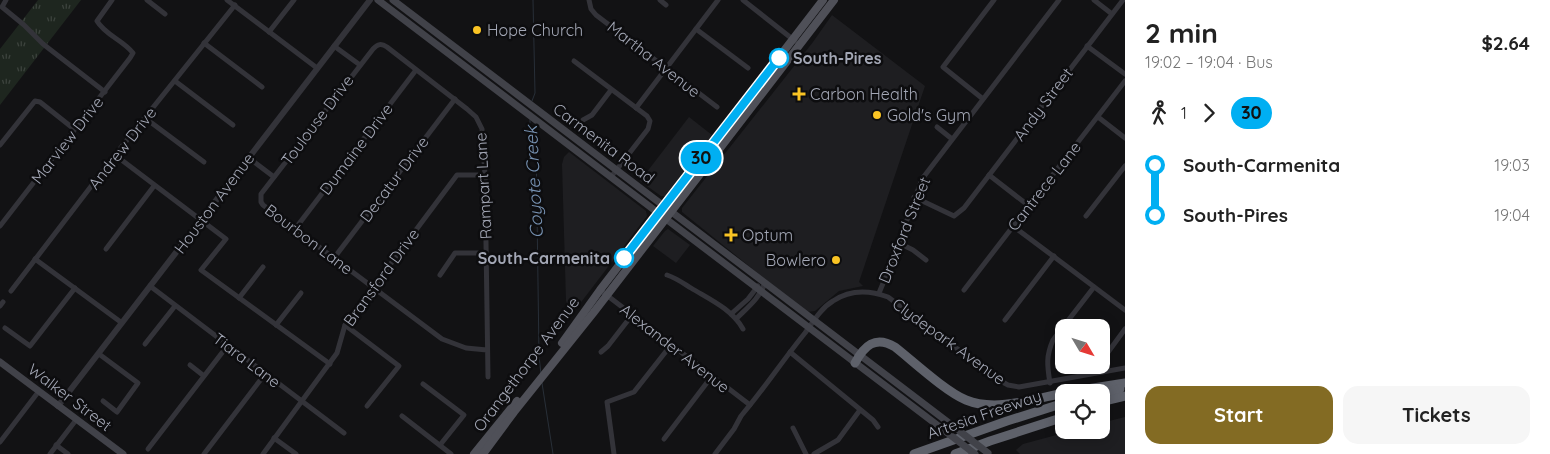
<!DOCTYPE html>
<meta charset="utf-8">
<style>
body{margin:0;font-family:Quicksand,sans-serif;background:#f6f6f6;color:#222;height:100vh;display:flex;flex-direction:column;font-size:19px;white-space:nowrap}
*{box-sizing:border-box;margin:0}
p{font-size:16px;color:#767676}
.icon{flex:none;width:28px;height:28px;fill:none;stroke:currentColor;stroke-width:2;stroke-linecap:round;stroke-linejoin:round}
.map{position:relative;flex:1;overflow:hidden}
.drawer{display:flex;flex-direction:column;background:#fff;width:425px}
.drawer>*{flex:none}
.badge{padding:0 10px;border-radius:16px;font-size:18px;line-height:32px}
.needle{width:32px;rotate:128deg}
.buttons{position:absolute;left:1055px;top:319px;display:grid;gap:10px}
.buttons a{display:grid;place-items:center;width:55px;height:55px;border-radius:10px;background:#fff;box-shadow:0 2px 12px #0003;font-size:25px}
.map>.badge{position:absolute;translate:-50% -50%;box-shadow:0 0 0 2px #fff}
.legs{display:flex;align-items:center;gap:8px;height:55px;padding:0 20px;font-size:16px}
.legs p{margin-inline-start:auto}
.overview{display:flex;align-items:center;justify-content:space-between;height:85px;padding:0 20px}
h1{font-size:28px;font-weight:800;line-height:38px}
.cta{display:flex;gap:10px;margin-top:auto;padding:10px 20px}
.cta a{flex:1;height:58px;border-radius:15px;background:#836b23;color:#fff;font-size:20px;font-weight:800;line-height:58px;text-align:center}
.cta a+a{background:#f6f6f6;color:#222}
ul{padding:0 20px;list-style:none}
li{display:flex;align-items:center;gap:18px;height:50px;font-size:19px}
li i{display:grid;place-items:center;width:8px;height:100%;margin:0 6px;background:currentColor}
li i::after{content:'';width:12px;height:12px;margin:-6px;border:4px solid;border-radius:50%;background:#fff}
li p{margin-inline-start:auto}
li:first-child i{background:linear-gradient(#0000 50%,currentColor 0)}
li:last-child i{background:linear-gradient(currentColor 50%,#0000 0)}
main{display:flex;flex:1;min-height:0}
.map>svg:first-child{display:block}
</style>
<main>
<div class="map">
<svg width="1125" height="454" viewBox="0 0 1125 454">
<defs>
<pattern id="park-tufts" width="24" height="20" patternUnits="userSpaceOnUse" patternTransform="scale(1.25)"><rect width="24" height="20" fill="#1e261f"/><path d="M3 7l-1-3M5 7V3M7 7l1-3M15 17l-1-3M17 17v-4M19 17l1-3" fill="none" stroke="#3c433d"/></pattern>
</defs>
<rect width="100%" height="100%" fill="#121214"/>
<g fill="#1e1e21">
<polygon points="832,15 925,86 859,282 863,286 839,291 815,311 806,312 682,212 682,208 813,42"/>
<polygon points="689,117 712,135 665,196 661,196 640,181"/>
<polygon points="569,152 646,211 647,216 572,314 566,301 562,164 564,157"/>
<polygon points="668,229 690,245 676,263 653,246 665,231"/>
<polygon points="1125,417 1125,454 1020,454 1016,450 1023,444 1075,430 1101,430 1101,423"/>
</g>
<polygon fill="url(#park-tufts)" points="38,0 81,0 0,105 0,49"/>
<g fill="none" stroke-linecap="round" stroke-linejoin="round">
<g stroke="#282f38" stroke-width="1">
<polyline points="532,101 535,93 533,0"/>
<polyline points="530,120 530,125 536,138 539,356 541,374"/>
<polyline points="542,383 553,454"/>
</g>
<g stroke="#333339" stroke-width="5">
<polyline points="6,0 2,7 24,25 43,44 105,92"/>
<polyline points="147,0 165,14"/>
<polyline points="227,0 317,68"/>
<polyline points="589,0 591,9 596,15 717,107"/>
<polyline points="660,0 666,5"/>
<polyline points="743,0 795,41"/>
<polyline points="1094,0 1112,14"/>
<polyline points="696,29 748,68"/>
<polyline points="269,32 294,0"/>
<polyline points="204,43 262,87"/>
<polyline points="334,46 360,65"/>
<polyline points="1087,46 1125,74"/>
<polyline points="574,61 647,116 650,121 648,129 611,177"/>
<polyline points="175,81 233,125"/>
<polyline points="983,99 943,67 994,0"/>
<polyline points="636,108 718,0"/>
<polyline points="1098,117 1125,138"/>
<polyline points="145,118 204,162"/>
<polyline points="583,120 592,115 611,90"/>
<polyline points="937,127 952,139"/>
<polyline points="0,145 35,101 40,102 74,129"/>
<polyline points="115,155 226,239 201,270 330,364"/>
<polyline points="249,158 274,177"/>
<polyline points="989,175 1029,206"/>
<polyline points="914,197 954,216 964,208 1123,0"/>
<polyline points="1086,216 1125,166"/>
<path d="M0,226L130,58L133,53C123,40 105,35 97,21L112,0"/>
<polyline points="1013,226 1125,310"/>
<polyline points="295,229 416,70"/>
<polyline points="899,243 913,250 926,260"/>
<polyline points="106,249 154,186"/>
<polyline points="334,258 455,99"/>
<polyline points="35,259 122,323"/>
<polyline points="440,275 455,253 485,253"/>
<path d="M667,275C676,278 683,283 691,288C709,299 732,309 743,329"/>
<polyline points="150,286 344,433"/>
<polyline points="600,290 750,405"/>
<polyline points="964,290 1125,81"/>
<polyline points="11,291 115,155 235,5"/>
<polyline points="879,293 889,269 922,179 1059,0"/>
<polyline points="239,298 263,267"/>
<polyline points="0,306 3,302"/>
<polyline points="731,314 748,299 758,286"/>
<path d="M736,319C748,307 759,299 765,283"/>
<polyline points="1005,320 1054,256"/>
<polyline points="276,325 301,293"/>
<polyline points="345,325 399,366 367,406"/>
<polyline points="5,328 30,346 75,288"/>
<polyline points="145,344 175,306"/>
<path d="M487,350L466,348L442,339L263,205L261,202V194L373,49C378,44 381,43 387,47L467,109L476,117L482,129L485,175L488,377"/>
<polyline points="601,352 608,346 632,315"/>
<polyline points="790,352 873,420 878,427"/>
<polyline points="99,354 138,383 117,412 103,401"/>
<polyline points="1106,355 1125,329"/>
<polyline points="190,365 204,376"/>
<path d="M1050,383C1047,365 1046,356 1053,340L1094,287"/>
<polyline points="423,384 464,415 440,445"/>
<polyline points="402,416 451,454"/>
<polyline points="793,428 806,454"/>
<polyline points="274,438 296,454"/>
<polyline points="664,439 712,376"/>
<polyline points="0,442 39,391"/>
<polyline points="56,445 68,454"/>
<polyline points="148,449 228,345"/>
<polyline points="50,454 76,420"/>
<polyline points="204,454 265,374"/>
<polyline points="263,454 337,353 345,325 457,175 485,175"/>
<polyline points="614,454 607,402 634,392 671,345"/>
<path d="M715,454L734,429L741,416C764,389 783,360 805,333C813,322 821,308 833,301C851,289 869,290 888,297L999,380L1008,385L1019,387L1125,368"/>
<polyline points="814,454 838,440 860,410"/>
</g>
<polyline stroke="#333339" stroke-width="6" points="58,406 370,0"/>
<g stroke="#414249" stroke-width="7">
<polyline points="378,0 945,431"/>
<polyline points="393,0 953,426"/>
<polyline points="0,362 123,454"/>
</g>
<g stroke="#4f5058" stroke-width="8">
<polyline points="562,343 600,290 823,0"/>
<polyline points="474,454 517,401"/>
<polyline points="483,454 514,412 594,312 834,0"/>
</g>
<g stroke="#5e616a" stroke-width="9">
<path d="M855,363C864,346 875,335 895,347C914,362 945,391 966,400C995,412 1034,399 1064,393"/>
<polyline points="1068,392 1125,383"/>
<polyline points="1101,393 1120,389"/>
<polyline points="1101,402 1125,396"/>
<polyline points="914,454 1007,421 1064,403"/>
<polyline points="955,454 990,441 1064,417"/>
</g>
<g stroke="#414249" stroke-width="7">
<polyline points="953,426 988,453"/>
<polyline points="945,431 975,454"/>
</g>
</g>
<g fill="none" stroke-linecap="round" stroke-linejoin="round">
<g stroke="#fff" stroke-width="11">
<polyline id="line-1" points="624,258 779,58"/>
</g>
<use href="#line-1" stroke="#00aff2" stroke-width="8"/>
</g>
<g fill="#fac424" stroke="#0d0d0f" stroke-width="2">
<circle cx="477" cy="30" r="5"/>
<path d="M796.5 86.5h5v5h5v5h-5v5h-5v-5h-5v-5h5z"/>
<circle cx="877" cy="115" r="5"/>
<path d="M728.5 227.5h5v5h5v5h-5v5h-5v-5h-5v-5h5z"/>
<circle cx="836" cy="260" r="5"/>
</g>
<g fill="#fff" stroke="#00aff2" stroke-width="2.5">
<circle cx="779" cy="58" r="9"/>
<circle cx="624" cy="258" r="9"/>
</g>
<g text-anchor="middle" stroke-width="5" stroke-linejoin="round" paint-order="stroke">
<g font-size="16" fill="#a3a7b5" stroke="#0d0d0f" text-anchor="start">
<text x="487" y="36">Hope Church</text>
<text x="810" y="100">Carbon Health</text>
<text x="887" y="121">Gold's Gym</text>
<text x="742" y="241">Optum</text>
<text x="826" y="266" text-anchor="end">Bowlero</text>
</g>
<g font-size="16" font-weight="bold" fill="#a3a7b5" stroke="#0d0d0f" text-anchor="start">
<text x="793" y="64">South-Pires</text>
<text x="610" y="264" text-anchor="end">South-Carmenita</text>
</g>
<g font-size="16" fill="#a3a7b5" stroke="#0d0d0f">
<text transform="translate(654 59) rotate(38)" y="6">Martha Avenue</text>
<text transform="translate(1043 104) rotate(-53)" y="6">Andy Street</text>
<text transform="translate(317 120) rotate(-53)" y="6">Toulouse Drive</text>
<text transform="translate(67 140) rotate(-52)" y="6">Marview Drive</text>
<text transform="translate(604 143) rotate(37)" y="6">Carmenita Road</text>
<text transform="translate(122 148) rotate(-52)" y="6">Andrew Drive</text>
<text transform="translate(356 149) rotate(-53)" y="6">Dumaine Drive</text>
<text transform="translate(394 179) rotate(-53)" y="6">Decatur Drive</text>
<text transform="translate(483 186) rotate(-93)" y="6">Rampart Lane</text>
<text transform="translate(1044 186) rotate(-52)" y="6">Cantrece Lane</text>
<text transform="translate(214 203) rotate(-53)" y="6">Houston Avenue</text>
<text transform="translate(904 230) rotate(-68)" y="6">Droxford Street</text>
<text transform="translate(309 239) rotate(37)" y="6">Bourbon Lane</text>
<text transform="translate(381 277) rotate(-54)" y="6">Bransford Drive</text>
<text transform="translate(949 341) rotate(36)" y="6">Clydepark Avenue</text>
<text transform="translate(675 348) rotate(38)" y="6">Alexander Avenue</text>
<text transform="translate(247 360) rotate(37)" y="6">Tiara Lane</text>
<text transform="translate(526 364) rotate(-53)" y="6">Orangethorpe Avenue</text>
<text transform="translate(70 397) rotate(37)" y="6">Walker Street</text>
<text transform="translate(984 414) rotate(-19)" y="6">Artesia Freeway</text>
</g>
<g font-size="18" font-style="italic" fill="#7792b2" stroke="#0d0d0f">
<text transform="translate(534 182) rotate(-93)" y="6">Coyote Creek</text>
</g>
</g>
</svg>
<div class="buttons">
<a><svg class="needle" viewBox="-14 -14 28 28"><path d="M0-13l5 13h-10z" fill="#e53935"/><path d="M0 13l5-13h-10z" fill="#767676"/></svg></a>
<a><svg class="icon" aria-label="locate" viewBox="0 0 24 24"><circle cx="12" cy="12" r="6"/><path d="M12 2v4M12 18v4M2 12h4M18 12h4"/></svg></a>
</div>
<b class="badge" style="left:701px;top:158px;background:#00aff2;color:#111">30</b>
</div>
<section class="drawer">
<div class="overview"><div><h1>2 min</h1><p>19:02 – 19:04 · Bus</p></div><b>$2.64</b></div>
<div class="legs"><svg class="icon" aria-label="walk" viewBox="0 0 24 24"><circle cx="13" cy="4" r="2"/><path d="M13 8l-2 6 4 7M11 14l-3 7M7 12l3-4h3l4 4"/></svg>1<svg class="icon" aria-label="forward" viewBox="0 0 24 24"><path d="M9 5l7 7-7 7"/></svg><b class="badge" style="background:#00aff2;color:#111">30</b></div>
<ul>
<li><i style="color:#00aff2"></i><b>South-Carmenita</b><p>19:03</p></li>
<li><i style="color:#00aff2"></i><b>South-Pires</b><p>19:04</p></li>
</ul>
<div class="cta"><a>Start</a><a>Tickets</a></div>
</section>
</main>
